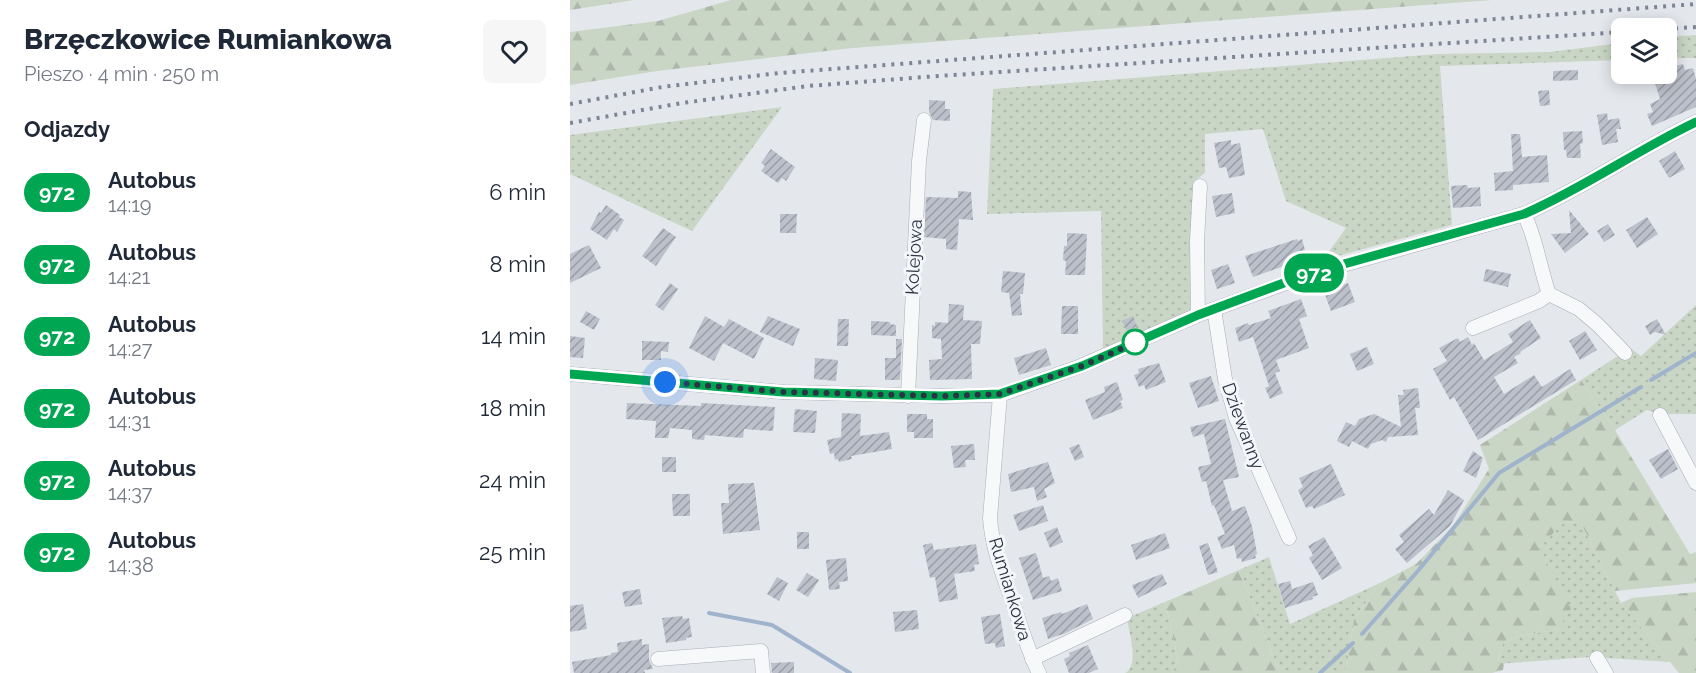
<!DOCTYPE html>
<html lang="pl">
<meta charset="utf-8">
<style>
body{margin:0;font-family:Raleway,sans-serif;background:#f6f6f7;color:#1f2937;height:100vh;display:flex;flex-direction:column;font-size:22px;white-space:nowrap}
*{box-sizing:border-box;margin:0}
p{font-size:20px;color:#747a83}
.icon{flex:none;width:33px;height:33px;fill:none;stroke:currentColor;stroke-width:2;stroke-linecap:round;stroke-linejoin:round}
.map{position:relative;flex:1;overflow:hidden}
.panel{display:flex;flex-direction:column;background:#fff;width:570px}
.panel>*{flex:none}
.badge{padding:0 12px;border-radius:20px;font-size:21px;line-height:39px}
.controls{position:absolute;left:1041px;top:18px;display:grid;gap:12px}
.controls a{display:grid;place-items:center;width:66px;height:66px;border-radius:9px;background:#fff;box-shadow:0 3px 15px #0003;font-size:30px}
.you{position:absolute;width:30px;height:30px;margin:-15px;border:4px solid #fff;border-radius:50%;background:#1a73e8;box-shadow:0 0 0 9px #1a73e833}
.map>.badge{position:absolute;translate:-50% -50%;box-shadow:0 0 0 3px #fff}
h2{padding:0 24px;font-size:22px;line-height:54px}
.round{display:grid;place-items:center;flex:none;width:63px;height:63px;border-radius:9px;background:#f6f6f7}
.headline{display:flex;align-items:center;justify-content:space-between;height:102px;padding:0 24px}
h1{font-size:28px;font-weight:800;line-height:45px}
ul{padding:0;list-style:none}
li{display:flex;align-items:center;gap:18px;height:72px;padding:0 24px}
li div{flex:1}
li b{display:block;font-size:22px}
li em{font-style:normal}
li .badge{min-width:66px;font-weight:700;text-align:center}
main{display:flex;flex:1;min-height:0}
.map>svg:first-child{display:block}
</style>
<main>
<section class="panel">
<div class="headline"><div><h1>Brzęczkowice Rumiankowa</h1><p>Pieszo · 4 min · 250 m</p></div><a class="round"><svg class="icon" aria-label="heart" viewBox="0 0 24 24"><path d="M12 20l-8-8c-3-5 5-10 8-4 3-6 11-1 8 4z"/></svg></a></div>
<h2>Odjazdy</h2>
<ul>
<li><span class="badge" style="background:#00a651;color:#fff">972</span><div><b>Autobus</b><p>14:19</p></div><em>6 min</em></li>
<li><span class="badge" style="background:#00a651;color:#fff">972</span><div><b>Autobus</b><p>14:21</p></div><em>8 min</em></li>
<li><span class="badge" style="background:#00a651;color:#fff">972</span><div><b>Autobus</b><p>14:27</p></div><em>14 min</em></li>
<li><span class="badge" style="background:#00a651;color:#fff">972</span><div><b>Autobus</b><p>14:31</p></div><em>18 min</em></li>
<li><span class="badge" style="background:#00a651;color:#fff">972</span><div><b>Autobus</b><p>14:37</p></div><em>24 min</em></li>
<li><span class="badge" style="background:#00a651;color:#fff">972</span><div><b>Autobus</b><p>14:38</p></div><em>25 min</em></li>
</ul>
</section>
<div class="map">
<svg width="1126" height="673" viewBox="0 0 1126 673">
<defs>
<pattern id="grass-dots" width="8" height="8" patternUnits="userSpaceOnUse" patternTransform="scale(1.5)"><rect width="8" height="8" fill="#c9d6c5"/><path d="M2 2h.1M6 6h.1" fill="none" stroke="#adb8ab" stroke-width="1.8" stroke-linecap="round"/></pattern>
<pattern id="forest-firs" width="22" height="20" patternUnits="userSpaceOnUse" patternTransform="scale(1.5)"><rect width="22" height="20" fill="#c9d6c5"/><path d="M5 1l3.5 6h-7zM16 11l3.5 6h-7z" fill="#adb8ab"/></pattern>
<pattern id="building-hatch" width="6" height="6" patternUnits="userSpaceOnUse" patternTransform="scale(1.5)"><rect width="6" height="6" fill="#bbc0ca"/><path d="M-1 1l2-2M0 6l6-6M5 7l2-2" fill="none" stroke="#989da6"/></pattern>
</defs>
<rect width="100%" height="100%" fill="#e4e7ec"/>
<g fill="url(#grass-dots)">
<polygon points="1126,35 1126,58 1097,58 1097,37"/>
<polygon points="1051,43 1051,60 870,66 882,225 753,260 776,228 716,201 693,129 635,134 635,173 624,181 620,313 533,349 531,211 417,214 423,89 868,54 980,52"/>
<polygon points="212,107 122,231 0,174 0,135"/>
<polygon points="1126,305 1126,414 1091,414 1077,410 1045,430 1011,380 1060,348 1071,356"/>
<polygon points="994,522 1011,523 1051,603 1100,662 1020,657 927,664 933,643 950,636 988,629 969,548"/>
<polygon points="699,557 720,624 810,583 784,619 776,673 710,673 669,570"/>
<path d="M595,602L608,658L603,673H555C570,666 559,633 557,618Z"/>
</g>
<g fill="url(#forest-firs)">
<polygon points="0,0 64,0 0,10"/>
<polygon points="161,0 922,0 282,48 87,71 0,85 0,32 88,21"/>
<polygon points="1011,380 1045,430 1120,554 1126,552 1126,583 1045,591 1011,523 994,522 969,548 1001,609 988,629 950,636 933,643 927,663 934,663 933,670 922,673 776,673 784,619 810,583 846,564 883,526 919,469 910,445"/>
<polygon points="669,570 710,673 603,673 608,658 595,602"/>
<polygon points="1126,592 1126,673 1109,673 1051,603 1062,598"/>
</g>
<g fill="none" stroke-linecap="round" stroke-linejoin="round">
<g stroke="#9fb4cc" stroke-width="4">
<polyline points="1081,380 1126,353"/>
<polyline points="139,613 202,625 280,673"/>
<polyline points="792,634 847,572 929,473 1071,387"/>
<polyline points="750,673 783,643"/>
</g>
</g>
<g fill="url(#building-hatch)">
<polygon points="1113,64 1115,70 1123,68 1126,79 1126,107 1082,126 1077,114 1083,112 1080,104 1090,99 1085,83 1097,80 1095,74 1096,68"/>
<polygon points="1008,70 1008,80 983,81 983,71"/>
<polygon points="979,90 980,105 970,106 968,91"/>
<polygon points="359,100 375,101 375,109 380,109 380,121 363,120 359,112"/>
<polygon points="1037,113 1038,120 1049,118 1051,129 1046,129 1048,142 1032,145 1027,115"/>
<polygon points="1012,131 1013,143 1010,144 1011,158 997,158 996,150 994,150 993,132"/>
<polygon points="941,134 950,134 952,157 977,155 979,182 943,185 943,190 925,191 924,173 943,171"/>
<polygon points="661,140 661,145 670,143 675,175 659,178 656,167 649,168 644,143"/>
<polygon points="201,149 225,167 216,181 212,178 208,183 191,171 195,166 191,163"/>
<polygon points="1105,151 1115,169 1099,178 1089,161"/>
<polygon points="897,185 898,188 910,187 911,206 883,208 881,186"/>
<polygon points="388,191 401,192 403,220 389,219 387,250 376,249 376,239 354,237 356,197 388,198"/>
<polygon points="662,193 665,213 646,217 642,196"/>
<polygon points="36,205 50,215 49,217 54,220 47,232 44,229 37,240 20,229 29,212 31,213"/>
<polygon points="999,210 1019,234 995,253 981,234 1001,233"/>
<polygon points="210,214 227,214 226,233 210,233"/>
<polygon points="1077,217 1088,234 1067,248 1056,230"/>
<polygon points="1038,224 1045,235 1034,242 1027,231"/>
<polygon points="93,228 106,237 86,266 72,256"/>
<polygon points="497,233 517,234 515,275 495,275 496,261 493,260 494,246 497,246"/>
<polygon points="727,239 728,241 732,239 735,250 731,252 734,259 683,277 675,256"/>
<polygon points="19,245 31,268 0,283 0,254"/>
<polygon points="658,264 665,283 647,289 641,270"/>
<polygon points="916,269 941,274 938,287 913,281"/>
<polygon points="433,271 455,273 453,294 450,294 452,315 442,316 439,293 431,292"/>
<polygon points="100,283 108,289 93,311 85,305"/>
<polygon points="778,283 785,302 761,311 754,292"/>
<polygon points="731,299 737,316 729,319 739,348 706,360 710,371 705,373 713,393 700,399 695,388 699,386 683,337 669,342 665,328 678,323 679,325 701,318 698,311"/>
<polygon points="379,304 394,305 393,320 412,321 410,344 401,344 402,379 360,380 359,360 372,359 371,339 362,338 362,325 365,326 365,322 378,323"/>
<polygon points="492,306 508,306 508,334 491,334"/>
<polygon points="16,311 30,319 24,330 10,322"/>
<polygon points="135,316 154,327 159,319 194,338 184,359 153,343 144,361 119,348"/>
<polygon points="198,316 230,329 223,346 190,332"/>
<polygon points="563,316 567,326 557,331 552,321"/>
<polygon points="268,319 279,319 278,346 267,346"/>
<polygon points="1087,319 1096,335 1085,332 1080,335 1075,326"/>
<polygon points="960,320 971,338 950,352 951,353 944,357 948,363 924,377 934,394 964,375 972,387 1000,369 1006,380 908,440 884,397 880,400 863,369 877,361 869,348 888,338 890,342 898,337 902,345 904,343 914,360 943,342 938,334"/>
<polygon points="301,321 320,322 320,324 326,325 326,336 301,335"/>
<polygon points="1015,331 1027,350 1010,360 999,341"/>
<polygon points="0,336 15,338 13,358 0,357"/>
<polygon points="326,339 332,339 330,380 315,380 315,358 326,358"/>
<polygon points="72,341 99,342 98,352 91,351 91,360 72,360"/>
<polygon points="797,347 804,364 787,371 780,354"/>
<polygon points="476,348 481,365 449,375 444,358"/>
<polygon points="245,358 268,360 266,381 244,379"/>
<polygon points="589,363 596,382 576,390 574,385 569,387 564,375 569,373 568,369"/>
<polygon points="641,376 649,401 628,408 619,383"/>
<polygon points="547,382 553,400 550,401 553,408 523,420 515,400 535,392 534,387"/>
<polygon points="848,388 850,408 845,408 848,435 818,437 816,442 812,440 801,444 798,449 782,441 779,447 767,441 776,422 785,426 789,419 804,414 831,427 828,395 834,395 833,390"/>
<polygon points="57,403 131,406 131,403 205,407 203,431 174,429 173,438 135,435 134,440 122,439 122,430 100,428 98,438 85,438 86,421 56,419"/>
<polygon points="225,409 247,411 245,433 223,432"/>
<polygon points="272,413 291,414 290,436 319,432 322,449 281,456 282,459 269,462 268,459 265,460 264,453 260,454 257,440 271,437"/>
<polygon points="337,414 357,414 357,419 363,419 363,438 344,438 344,432 337,432"/>
<polygon points="655,419 669,477 653,480 662,511 675,506 682,526 687,554 685,555 686,558 672,562 671,558 667,559 664,545 652,549 647,537 655,534 644,505 642,506 636,481 632,482 628,467 641,464 634,434 623,437 620,427"/>
<polygon points="404,444 405,460 395,460 396,467 384,468 381,446"/>
<polygon points="509,444 514,457 505,461 499,448"/>
<polygon points="1098,449 1108,469 1091,479 1079,460"/>
<polygon points="903,451 913,458 906,478 893,471"/>
<rect x="92" y="457" width="14" height="15"/>
<polygon points="478,462 485,483 474,489 477,497 467,501 464,487 441,492 438,474"/>
<polygon points="761,464 775,495 744,509 742,506 736,508 728,490 733,487 729,478"/>
<polygon points="184,483 190,530 153,534 151,503 159,503 158,484"/>
<polygon points="878,490 894,500 880,526 837,563 825,549 834,542 829,535 859,509 864,515"/>
<polygon points="102,494 120,494 120,516 103,516"/>
<polygon points="473,505 478,521 449,531 443,515"/>
<polygon points="487,527 493,542 480,548 474,533"/>
<rect x="227" y="532" width="12" height="17"/>
<polygon points="595,533 600,548 566,560 561,545"/>
<polygon points="754,537 772,568 752,580 739,558 743,555 738,546"/>
<polygon points="362,543 364,550 406,544 409,564 404,565 405,571 384,574 388,599 369,602 365,577 360,578 353,545"/>
<polygon points="638,543 648,572 638,575 629,546"/>
<polygon points="466,553 473,578 479,576 481,581 488,578 492,591 463,600 449,558"/>
<polygon points="276,558 278,581 269,582 270,589 259,590 256,560"/>
<polygon points="237,573 249,580 238,597 226,590"/>
<polygon points="592,574 597,584 568,598 562,585"/>
<polygon points="207,577 218,583 209,601 197,594"/>
<polygon points="720,581 722,589 743,582 748,595 742,597 743,599 715,608 708,584"/>
<polygon points="70,589 72,604 55,607 52,592"/>
<polygon points="13,604 17,629 0,632 0,606"/>
<polygon points="517,604 523,619 496,633 478,639 472,618 491,612 492,614"/>
<polygon points="347,610 349,629 325,632 323,612"/>
<polygon points="430,614 435,646 426,648 425,643 415,644 411,617"/>
<polygon points="112,616 113,619 119,618 122,637 116,638 116,640 96,643 92,618"/>
<polygon points="72,639 72,645 79,644 79,660 83,669 74,670 75,673 4,673 2,662 41,655 41,653 48,652 47,643"/>
<polygon points="518,645 528,669 519,673 499,673 494,659 500,656 499,653"/>
<polygon points="224,662 224,673 202,673 201,663"/>
</g>
<g fill="none" stroke-linecap="round" stroke-linejoin="round">
<g stroke="#a9aeb7" stroke-width="15">
<g id="minor">
<path d="M954,214C966,237 970,269 979,294L1009,309L1028,325L1055,353"/>
<polyline points="644,309 655,379 666,418 719,538"/>
<polyline points="628,315 627,241 630,186"/>
<polyline points="903,328 969,301 979,294"/>
<path d="M0,374L213,392L372,396L430,395L511,366L628,315L738,275L954,214C1014,188 1067,150 1126,122"/>
<path d="M430,395L420,518C422,548 433,575 443,603C451,627 458,651 469,673"/>
<polyline points="338,396 349,161 354,120"/>
<polyline points="1090,415 1126,483"/>
<polyline points="1027,658 1036,673"/>
<polyline points="88,659 191,651 193,673"/>
<polyline points="462,659 555,615"/>
</g>
</g>
<use href="#minor" stroke="#f7f8fa" stroke-width="14"/>
<g stroke="#7d8696" stroke-width="4" stroke-dasharray="3 6" stroke-linecap="butt">
<polyline points="1096,29 1126,27"/>
<polyline points="0,104 92,87 209,73 1126,4"/>
<polyline points="0,123 112,103 238,86 368,76 1052,32"/>
</g>
</g>
<g fill="none" stroke-linecap="round" stroke-linejoin="round">
<g stroke="#fff" stroke-width="14">
<path id="line" d="M0,374L213,392L372,396L430,394L512,366L628,315L738,274L954,214C1014,188 1067,150 1126,122"/>
</g>
<use href="#line" stroke="#00a651" stroke-width="9"/>
<polyline stroke="#2b3445" stroke-width="6" stroke-dasharray="0 10.8" points="95,382 213,392 372,396 430,394 512,366 567,342 565,342"/>
</g>
<circle fill="#fff" stroke="#00a651" stroke-width="3" cx="565" cy="342" r="12"/>
<g text-anchor="middle" stroke-width="6" stroke-linejoin="round" paint-order="stroke">
<g font-size="18" fill="#2b3445" stroke="#f4f6f9">
<text transform="translate(344 257) rotate(-87)" y="6">Kolejowa</text>
<text transform="translate(673 426) rotate(70)" y="6">Dziewanny</text>
<text transform="translate(440 589) rotate(73)" y="6">Rumiankowa</text>
</g>
</g>
</svg>
<div class="controls">
<a><svg class="icon" aria-label="layers" viewBox="0 0 24 24"><path d="M12 4l9 5-9 5-9-5zM3 14l9 5 9-5"/></svg></a>
</div>
<div class="you" style="left:95px;top:382px"></div>
<b class="badge" style="left:744px;top:273px;background:#00a651;color:#fff">972</b>
</div>
</main>
